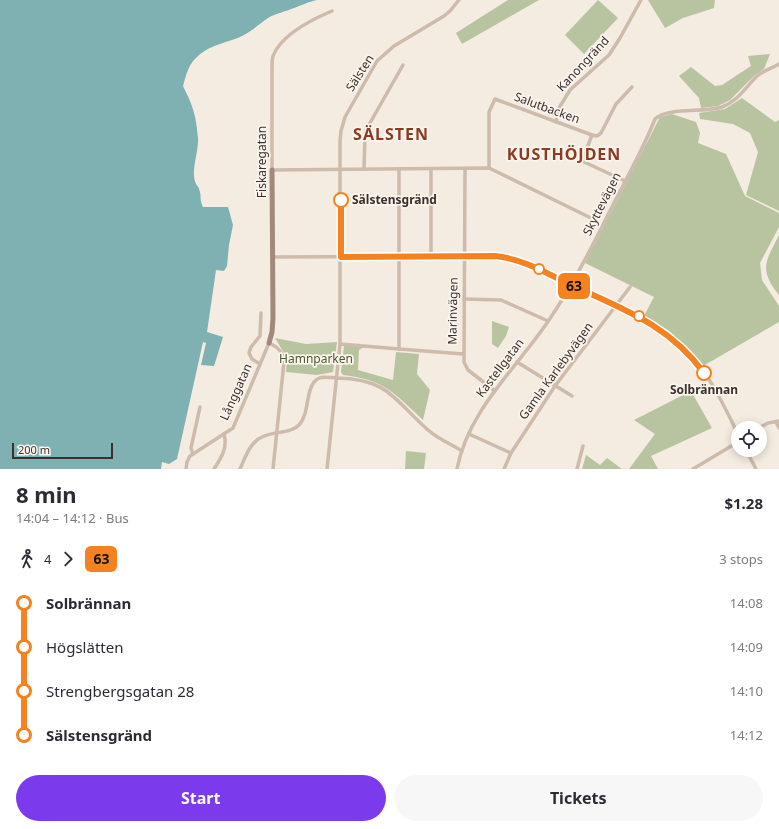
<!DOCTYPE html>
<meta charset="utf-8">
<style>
body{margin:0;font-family:"Noto Sans",sans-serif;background:#f7f7f7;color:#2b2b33;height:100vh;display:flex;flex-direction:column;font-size:15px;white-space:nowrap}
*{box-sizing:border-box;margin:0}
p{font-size:13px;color:#7c7c81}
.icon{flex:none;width:22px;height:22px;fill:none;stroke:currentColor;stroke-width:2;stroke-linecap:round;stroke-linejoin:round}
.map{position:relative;height:469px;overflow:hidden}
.panel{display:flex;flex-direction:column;background:#fff;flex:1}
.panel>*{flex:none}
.badge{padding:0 8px;border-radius:6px;font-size:14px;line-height:26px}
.controls{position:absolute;left:731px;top:421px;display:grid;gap:8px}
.controls a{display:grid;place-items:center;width:36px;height:36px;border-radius:50%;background:#fff;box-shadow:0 2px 10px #0003;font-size:20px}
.scale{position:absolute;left:12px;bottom:10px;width:101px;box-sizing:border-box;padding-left:4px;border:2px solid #3b302b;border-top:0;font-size:11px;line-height:14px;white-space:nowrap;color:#3b302b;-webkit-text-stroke:3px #fbf5ee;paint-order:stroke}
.map>.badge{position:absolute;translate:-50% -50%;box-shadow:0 0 0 2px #fff}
.legs{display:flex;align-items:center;gap:6px;height:44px;padding:0 16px;font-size:13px}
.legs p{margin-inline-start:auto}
.overview{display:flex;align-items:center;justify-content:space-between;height:68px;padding:0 16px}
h1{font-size:22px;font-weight:700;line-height:30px}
.cta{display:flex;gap:8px;margin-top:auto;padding:8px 16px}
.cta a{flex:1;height:46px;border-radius:24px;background:#7c3aed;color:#fff;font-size:16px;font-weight:700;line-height:46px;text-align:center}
.cta a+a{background:#f7f7f7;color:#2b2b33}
ul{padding:0 16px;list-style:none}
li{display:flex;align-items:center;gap:14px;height:44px;font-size:15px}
li i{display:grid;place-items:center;width:6px;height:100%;margin:0 5px;background:currentColor}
li i::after{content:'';width:10px;height:10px;margin:-5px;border:3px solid;border-radius:50%;background:#fff}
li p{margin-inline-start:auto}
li:first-child i{background:linear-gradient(#0000 50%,currentColor 0)}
li:last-child i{background:linear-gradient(currentColor 50%,#0000 0)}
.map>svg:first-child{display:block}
</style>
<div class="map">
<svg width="779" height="469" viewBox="0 0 779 469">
<rect width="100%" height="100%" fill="#f4ebe1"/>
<g fill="#b8c4a0">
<polygon points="508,0 539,0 462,44 456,33"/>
<polygon points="598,0 618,18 584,54 565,35"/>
<polygon points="648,0 715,0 714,8 683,18 665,28"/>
<polygon points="770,54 764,69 755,75 730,100 718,106 701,108 699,98 679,76 691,67 715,86 722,85 751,66 748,56"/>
<polygon points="742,98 775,122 779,120 779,211 746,195 758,152 750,133 733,124 700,119 699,113 725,109"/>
<polygon points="672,114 696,122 700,133 698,143 726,154 745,196 779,213 779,227 760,263 762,280 779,306 779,322 703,366 669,331 644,316 654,297 585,263 660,117"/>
<path d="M779,235V295C758,269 766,261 779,235Z"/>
<polygon points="492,321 509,327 506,336 498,348 492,344"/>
<polygon points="275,338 306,344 337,342 333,372 317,375 286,372 287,358"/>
<path d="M345,345L364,347L359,350L358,370L393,380L396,352L419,354L417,374L430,390L423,420C394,393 385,380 343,375L341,372L344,346Z"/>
<polygon points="691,391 712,428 651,456 658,469 629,469 655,434 634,420"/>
<polygon points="406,451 426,453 424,469 405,469"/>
<polygon points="586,455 600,465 607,458 622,469 582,469"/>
</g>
<path fill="#7fb0b2" d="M0,0H317C308,2 302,5 294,8C285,12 276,13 268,18C259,24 252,31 242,36C225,44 210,44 196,58C188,65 186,76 183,86C193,106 196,115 198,138C199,152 190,171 196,184C197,186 199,187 199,189C202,196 199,199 203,207H228L233,225L229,245L227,266L224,271L216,270L207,332L223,337L214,366L201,365L206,343L203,342L177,459L169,464L162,462L161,469H0Z"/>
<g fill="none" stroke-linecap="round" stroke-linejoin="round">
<g stroke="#cdbbac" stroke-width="3.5">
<path d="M332,11C313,19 281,35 273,56C272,60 272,64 272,68V170L489,168L595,220"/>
<polyline points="556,122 559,108 570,90 609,55 620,38 641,0"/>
<polyline points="489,168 489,112 495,99 592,135"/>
<polyline points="364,169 365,134 366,130 403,65"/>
<polyline points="399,169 399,349 463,354"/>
<polyline points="465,169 464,362 468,370 495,391"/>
<polyline points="625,181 582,161 592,135 597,136 601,133 616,104 632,87"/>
<polyline points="431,256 431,169"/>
<path d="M273,257L495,256L507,258L524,263C547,273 570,284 593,295C633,314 670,329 699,365C715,386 726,410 738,434"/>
<polyline points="464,299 501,300 548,321"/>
<polyline points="340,344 399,349"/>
<polyline points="517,362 572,396"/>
<polyline points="260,364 252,359 249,353 251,347 260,336 261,313"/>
<polyline points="776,422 779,428"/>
<polyline points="759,428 768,423 779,421"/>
<polyline points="469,434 511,453"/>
<polyline points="746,450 756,469"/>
<polyline points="193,454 191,448 200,407"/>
<path d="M186,469L187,462L190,456L233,428L269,343C278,347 283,352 284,362L273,469"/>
<path d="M214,469C221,458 228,448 224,434"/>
<path d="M240,469C245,458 250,442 262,437C268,434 276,433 282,432C288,431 295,429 299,425C310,413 305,390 316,380C322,375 330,378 337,378C389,379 394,400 428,430C438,439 451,444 462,451"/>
<polyline points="327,469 340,344 340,141 341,131 345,117 377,61 394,46 444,16 450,11 459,0"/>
<path d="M457,469C468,410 517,368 549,320C574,283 595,241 615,201C629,174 644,147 655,119C668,107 704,113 722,107C738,101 746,87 757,76C763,71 772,68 779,64"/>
<polyline points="504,469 511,453 555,386 630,287"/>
<polyline points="577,469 583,446"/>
<polyline points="693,469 738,442"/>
</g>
<polyline stroke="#a18a7d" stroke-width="5" points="269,343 272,332 273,318 272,170"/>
</g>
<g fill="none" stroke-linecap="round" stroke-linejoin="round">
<g stroke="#fff" stroke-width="9">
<path id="line-1" d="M341,200V257L495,256C523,259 546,273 571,285C623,309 669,325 704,373"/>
</g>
<use href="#line-1" stroke="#f58220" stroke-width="6"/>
</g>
<g fill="#fff" stroke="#f58220" stroke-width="2">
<circle cx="341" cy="200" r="7"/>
<circle cx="539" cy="269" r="5"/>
<circle cx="639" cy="316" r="5"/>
<circle cx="704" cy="373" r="7"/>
</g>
<g text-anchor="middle" stroke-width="3.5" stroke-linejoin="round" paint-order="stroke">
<g font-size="12" fill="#3b302b" stroke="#fbf5ee">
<text transform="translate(583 64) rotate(-47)" y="4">Kanongränd</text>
<text transform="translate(360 73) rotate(-58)" y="4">Sälsten</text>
<text transform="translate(547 108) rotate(20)" y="4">Salutbacken</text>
<text transform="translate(262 162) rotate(-90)" y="4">Fiskaregatan</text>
<text transform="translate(602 204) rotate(-63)" y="4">Skyttevägen</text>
<text transform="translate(453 311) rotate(-89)" y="4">Marinvägen</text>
<text transform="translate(500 368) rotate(-53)" y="4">Kastellgatan</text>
<text transform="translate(556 371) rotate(-54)" y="4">Gamla Karlebyvägen</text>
<text transform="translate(236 392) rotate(-66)" y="4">Långgatan</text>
</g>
<g font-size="12" font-weight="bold" fill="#3b302b" stroke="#fbf5ee" text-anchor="start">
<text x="352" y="204">Sälstensgränd</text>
<text x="704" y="394" text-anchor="middle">Solbrännan</text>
</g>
<g font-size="12" fill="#4a5a2e" stroke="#fbf5ee">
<text x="316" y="363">Hamnparken</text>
</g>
<g font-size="16" font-weight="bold" letter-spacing="1" fill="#8c3b22" stroke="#fbf5ee">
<text x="391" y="140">SÄLSTEN</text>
<text x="564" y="160">KUSTHÖJDEN</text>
</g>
</g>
</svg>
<div class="controls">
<a><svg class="icon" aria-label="locate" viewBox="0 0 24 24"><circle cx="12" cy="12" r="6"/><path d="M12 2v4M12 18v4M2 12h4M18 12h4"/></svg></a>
</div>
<div class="scale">200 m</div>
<b class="badge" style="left:574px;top:286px;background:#f58220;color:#111">63</b>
</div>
<section class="panel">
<div class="overview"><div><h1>8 min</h1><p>14:04 – 14:12 · Bus</p></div><b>$1.28</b></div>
<div class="legs"><svg class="icon" aria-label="walk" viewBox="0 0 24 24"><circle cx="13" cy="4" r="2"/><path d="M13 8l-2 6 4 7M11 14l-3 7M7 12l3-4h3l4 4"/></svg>4<svg class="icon" aria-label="forward" viewBox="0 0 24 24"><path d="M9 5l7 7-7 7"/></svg><b class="badge" style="background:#f58220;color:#111">63</b><p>3 stops</p></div>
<ul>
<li><i style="color:#f58220"></i><b>Solbrännan</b><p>14:08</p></li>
<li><i style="color:#f58220"></i><span>Högslätten</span><p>14:09</p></li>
<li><i style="color:#f58220"></i><span>Strengbergsgatan 28</span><p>14:10</p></li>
<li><i style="color:#f58220"></i><b>Sälstensgränd</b><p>14:12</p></li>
</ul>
<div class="cta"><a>Start</a><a>Tickets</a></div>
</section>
